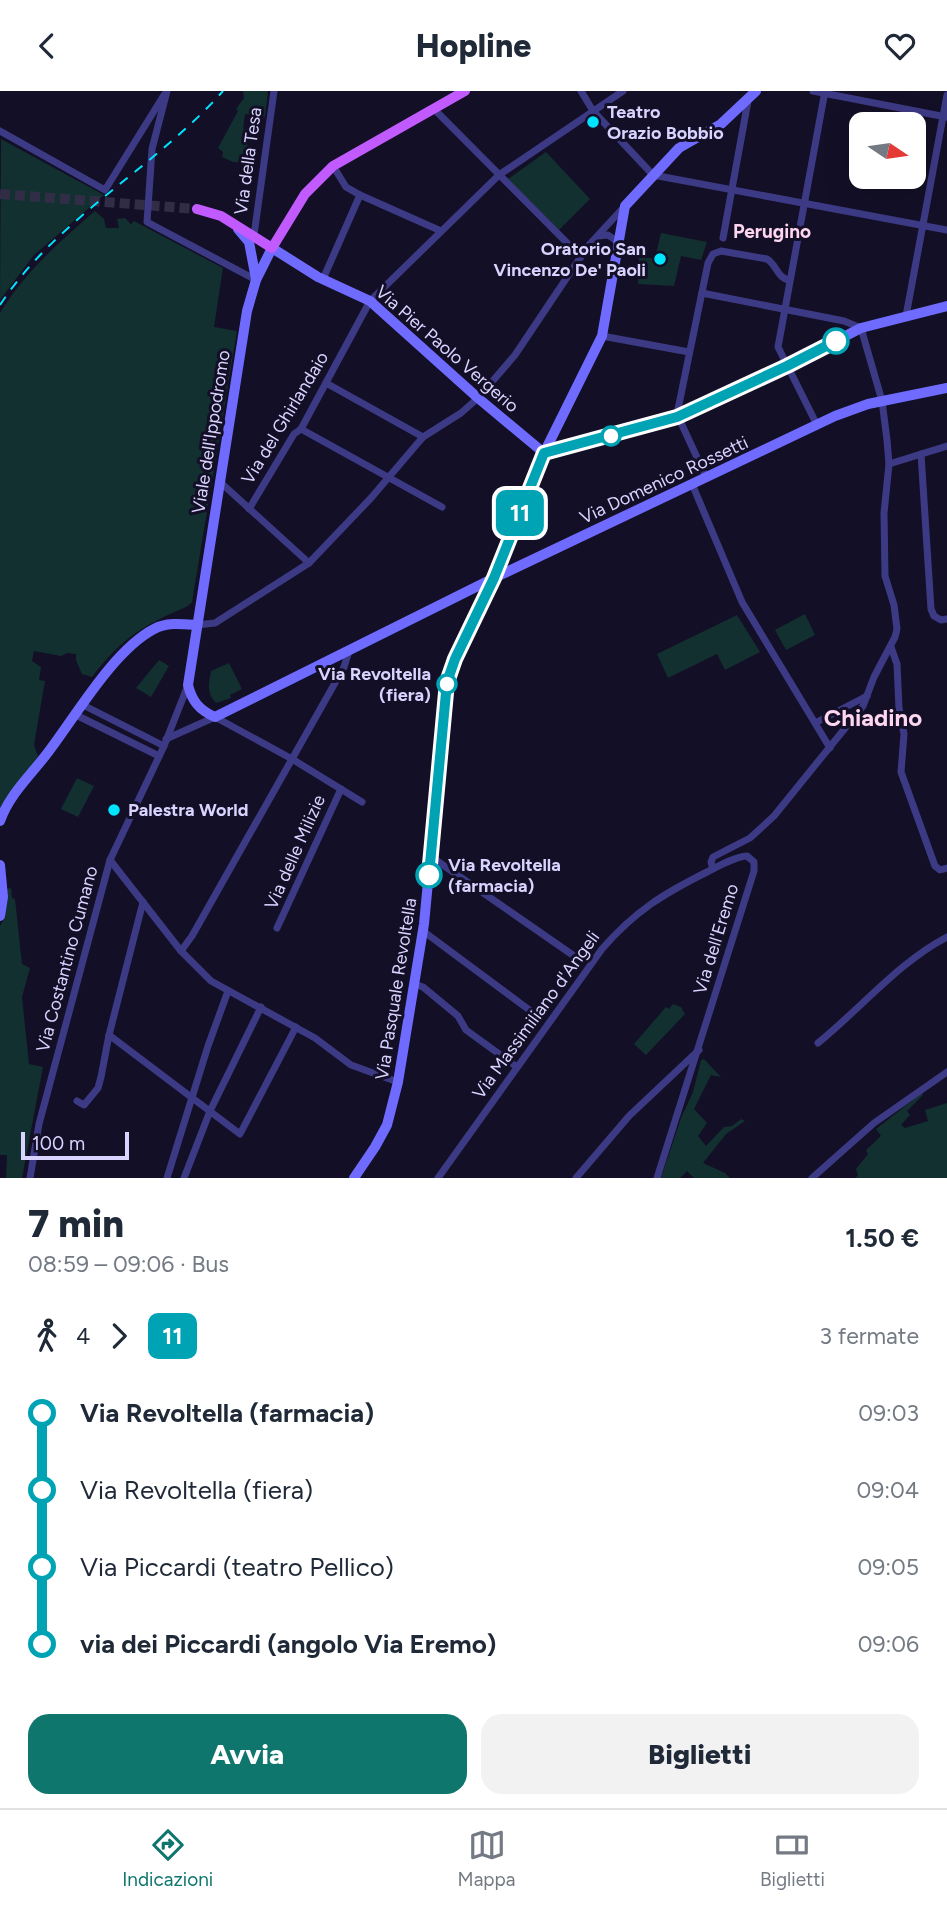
<!DOCTYPE html>
<html lang="it">
<meta charset="utf-8">
<style>
body{margin:0;font-family:Figtree,sans-serif;background:#f2f2f3;color:#1f2937;height:100vh;display:flex;flex-direction:column;font-size:26px;white-space:nowrap}
*{box-sizing:border-box;margin:0}
p{font-size:23px;color:#747a83}
.icon{flex:none;width:38px;height:38px;fill:none;stroke:currentColor;stroke-width:2;stroke-linecap:round;stroke-linejoin:round}
.map{position:relative;height:1087px;overflow:hidden}
.sheet{display:flex;flex-direction:column;background:#fff;flex:1}
.sheet>*{flex:none}
.badge{padding:0 14px;border-radius:10px;font-size:24px;line-height:46px}
.needle{width:46px;rotate:103deg}
.fabs{position:absolute;left:849px;top:21px;display:grid;gap:14px}
.fabs a{display:grid;place-items:center;width:77px;height:77px;border-radius:14px;background:#fff;box-shadow:0 7px 28px #0002;font-size:35px}
.scale{position:absolute;left:21px;bottom:18px;width:108px;box-sizing:border-box;padding-left:7px;border:4px solid #d9d4ff;border-top:0;font-size:19px;line-height:24px;white-space:nowrap;color:#d9d4ff;-webkit-text-stroke:5px #130f26;paint-order:stroke}
.map>.badge{position:absolute;translate:-50% -50%;box-shadow:0 0 0 4px #fff}
.legs{display:flex;align-items:center;gap:10px;height:77px;padding:0 28px;font-size:23px}
.legs p{margin-inline-start:auto}
.overview{display:flex;align-items:center;justify-content:space-between;height:119px;padding:0 28px}
h1{font-size:38px;font-weight:800;line-height:52px}
.cta{display:flex;gap:14px;margin-top:auto;padding:14px 28px}
.cta a{flex:1;height:80px;border-radius:21px;background:#0f766e;color:#fff;font-size:28px;font-weight:800;line-height:80px;text-align:center}
.cta a+a{background:#f2f2f3;color:#1f2937}
ul{padding:0 28px;list-style:none}
li{display:flex;align-items:center;gap:24px;height:77px;font-size:26px}
li i{display:grid;place-items:center;width:10px;height:100%;margin:0 9px;background:currentColor}
li i::after{content:'';width:18px;height:18px;margin:-9px;border:5px solid;border-radius:50%;background:#fff}
li p{margin-inline-start:auto}
li:first-child i{background:linear-gradient(#0000 50%,currentColor 0)}
li:last-child i{background:linear-gradient(currentColor 50%,#0000 0)}
header{display:flex;justify-content:space-between;align-items:center;height:91px;padding:0 28px;background:#fff;font-size:32px;font-weight:800}
.tab-bar{display:flex;justify-content:space-around;align-items:center;height:98px;border-top:2px solid #e0e1e3;background:#fff;font-size:19px;color:#747a83}
.tab-bar a{display:grid;justify-items:center;gap:4px}
.tab-bar .current{color:#0f766e}
.map>svg:first-child{display:block}
</style>
<header><svg class="icon" aria-label="back" viewBox="0 0 24 24"><path d="M15 5l-7 7 7 7"/></svg>Hopline<svg class="icon" aria-label="heart" viewBox="0 0 24 24"><path d="M12 20l-8-8c-3-5 5-10 8-4 3-6 11-1 8 4z"/></svg></header>
<div class="map">
<svg width="947" height="1087" viewBox="0 0 947 1087">
<rect width="100%" height="100%" fill="#130f26"/>
<g fill="#12302f">
<polygon points="243,0 268,0 265,26 245,23 243,38 250,39 245,72 233,71 222,66 223,61 218,57 238,20 236,18 244,7"/>
<polygon points="1,48 104,104 34,164 0,209"/>
<polygon points="546,61 590,108 559,139 508,88"/>
<path d="M95,120L104,128L106,137H119L117,128L125,127L131,133L134,130L223,177L214,236L237,240L192,511L188,515C142,535 123,546 92,586L82,583L76,569V563L67,562L61,565L34,560L32,570L41,576L39,589L45,590L34,654L38,665L0,719V222C25,181 59,151 95,120Z"/>
<polygon points="661,142 707,151 701,169 681,165 674,195 638,193 639,167 655,167"/>
<polygon points="805,523 815,544 786,559 775,539"/>
<polygon points="737,524 760,561 725,579 717,563 668,587 657,563"/>
<polygon points="159,569 169,575 151,606 136,597"/>
<path d="M229,572L242,598L230,604L231,607L216,612C206,602 209,592 211,580Z"/>
<polygon points="77,687 94,695 78,726 61,718"/>
<polygon points="11,797 12,807 15,808 22,873 30,877 22,906 29,973 43,976 22,1087 6,1087 7,1064 0,1064 0,835 4,828 7,798"/>
<polygon points="673,913 681,916 685,923 646,964 634,953 666,916 669,918"/>
<polygon points="704,968 721,986 711,984 694,1018 707,1032 698,1045 706,1055 724,1036 732,1035 741,1028 745,1030 726,1043 703,1072 725,1082 730,1087 694,1087 687,1080 680,1087 661,1087 681,1027 693,1001 701,969"/>
<polygon points="922,1002 923,1004 907,1020 910,1024 901,1034 905,1037 928,1030 925,1019 947,1012 947,1087 855,1087 858,1085 856,1078 868,1063 866,1059 881,1045 876,1038"/>
</g>
<g fill="none" stroke-linecap="round" stroke-linejoin="round">
<polyline stroke="#312d47" stroke-width="10" stroke-dasharray="10 5" stroke-linecap="butt" points="0,103 197,118"/>
<g stroke="#3d3a85" stroke-width="7">
<polyline points="167,0 152,58 147,131 256,189"/>
<polyline points="581,0 593,20 653,84 947,139"/>
<polyline points="813,0 946,26"/>
<polyline points="434,18 581,166"/>
<polyline points="0,40 105,99 164,4"/>
<polyline points="360,104 441,140"/>
<polyline points="254,144 274,0"/>
<polyline points="598,145 608,144 618,151"/>
<polyline points="723,147 748,10"/>
<polyline points="323,188 360,104 346,96 333,75"/>
<polyline points="702,202 844,230 861,237 882,310 887,349 889,373 884,422 885,485 894,514 897,538 895,546 874,586 863,615 774,725 750,747 713,766 711,771 713,778"/>
<polyline points="906,225 947,4"/>
<polyline points="602,245 689,261"/>
<polyline points="326,292 423,346"/>
<polyline points="817,334 778,256 825,0"/>
<polyline points="301,338 442,416"/>
<polyline points="921,363 931,518 934,525 941,529 947,528"/>
<polyline points="889,373 947,355"/>
<path d="M706,386L677,323L708,172L713,163L721,160L767,168C777,174 777,187 789,189"/>
<polyline points="219,390 309,472"/>
<polyline points="692,393 742,511 830,657"/>
<polyline points="249,418 294,343 301,338 370,210 499,84 623,0"/>
<polyline points="197,534 215,532 309,472 371,407 423,346 461,322 478,307 515,264 588,155 624,116"/>
<polyline points="891,556 897,573 899,617 904,643 901,681 935,775 940,779 947,777"/>
<polyline points="83,614 164,655"/>
<polyline points="76,624 159,665"/>
<polyline points="817,631 867,605"/>
<polyline points="166,648 215,626 292,668 362,711"/>
<polyline points="430,765 577,867"/>
<polyline points="110,769 181,860 211,890 315,947 351,974 398,991"/>
<polyline points="277,837 341,698"/>
<polyline points="423,840 536,924 524,940"/>
<polyline points="181,860 192,845 344,576 349,560"/>
<polyline points="414,893 423,896 458,925 466,939 517,976"/>
<polyline points="109,944 240,1043 296,936"/>
<path d="M818,952C860,918 900,870 947,846"/>
<polyline points="77,1010 84,1014 98,997 101,986 109,944 143,811"/>
<polyline points="30,1087 39,1033 110,769 164,655 188,594"/>
<polyline points="167,1087 208,955 228,900"/>
<polyline points="184,1087 210,1020 261,916"/>
<path d="M438,1087L602,858C635,820 663,803 707,781C719,775 734,766 747,765L754,771V780L657,1087"/>
<polyline points="576,1087 629,1025 699,959"/>
<polyline points="812,1087 874,1032 947,981"/>
</g>
<g stroke="#6f6bff" stroke-width="10">
<polyline points="238,138 249,151 256,188"/>
<path d="M544,362L478,307L370,210L318,186L272,157L256,189L247,220L188,594C192,610 199,619 215,626L494,487L835,325L868,313L947,297"/>
<polyline points="544,362 677,326 787,275 861,237 947,215"/>
<path d="M0,730C10,702 32,683 49,660C77,623 114,559 154,538C167,531 183,533 197,534"/>
<polyline points="0,774 3,806 0,825"/>
<polyline points="354,1087 375,1056 387,1034 398,991 424,833 446,602 455,568 494,487 544,362 602,245 625,115 679,57 721,33 756,0"/>
</g>
<polyline stroke="#c25bff" stroke-width="10" points="197,118 221,125 272,157 305,103 333,75 465,0"/>
<path stroke="#00e5ff" stroke-width="2" stroke-dasharray="10 9" stroke-linecap="butt" d="M0,214C57,127 155,77 223,0"/>
</g>
<g fill="none" stroke-linecap="round" stroke-linejoin="round">
<g stroke="#fff" stroke-width="16">
<polyline id="line-1" points="429,784 447,591 455,568 494,487 544,362 677,326 787,275 836,250"/>
</g>
<use href="#line-1" stroke="#00a3b4" stroke-width="10"/>
</g>
<g fill="#00e5ff" stroke="#130f26" stroke-width="2.5">
<circle cx="593" cy="31" r="7"/>
<circle cx="660" cy="168" r="7"/>
<circle cx="114" cy="719" r="7"/>
</g>
<g fill="#fff" stroke="#00a3b4" stroke-width="3.5">
<circle cx="836" cy="250" r="12"/>
<circle cx="611" cy="345" r="9"/>
<circle cx="447" cy="593" r="9"/>
<circle cx="429" cy="784" r="12"/>
</g>
<g text-anchor="middle" stroke-width="6" stroke-linejoin="round" paint-order="stroke">
<g font-size="18" font-weight="bold" fill="#d9d4ff" stroke="#130f26" text-anchor="start">
<text x="607" y="27">Teatro<tspan x="607" dy="21">Orazio Bobbio</tspan></text>
<text x="646" y="164" text-anchor="end">Oratorio San<tspan x="646" dy="21">Vincenzo De' Paoli</tspan></text>
<text x="128" y="725">Palestra World</text>
</g>
<g font-size="18" fill="#d9d4ff" stroke="#130f26">
<text transform="translate(248 70) rotate(-82)" y="6">Via della Tesa</text>
<text transform="translate(447 258) rotate(41)" y="6">Via Pier Paolo Vergerio</text>
<text transform="translate(285 327) rotate(-59)" y="6">Via del Ghirlandaio</text>
<text transform="translate(211 341) rotate(-81)" y="6">Viale dell'Ippodromo</text>
<text transform="translate(664 389) rotate(-25)" y="6">Via Domenico Rossetti</text>
<text transform="translate(295 761) rotate(-66)" y="6">Via delle Milizie</text>
<text transform="translate(716 848) rotate(-73)" y="6">Via dell'Eremo</text>
<text transform="translate(67 868) rotate(-75)" y="6">Via Costantino Cumano</text>
<text transform="translate(396 898) rotate(-81)" y="6">Via Pasquale Revoltella</text>
<text transform="translate(536 924) rotate(-54)" y="6">Via Massimiliano d'Angeli</text>
</g>
<g font-size="18" font-weight="bold" fill="#d9d4ff" stroke="#130f26" text-anchor="end">
<text x="431" y="589">Via Revoltella<tspan x="431" dy="21">(fiera)</tspan></text>
<text x="448" y="780" text-anchor="start">Via Revoltella<tspan x="448" dy="21">(farmacia)</tspan></text>
</g>
<g font-size="19" font-weight="bold" fill="#ffd6f0" stroke="#130f26">
<text x="772" y="147">Perugino</text>
</g>
<g font-size="24" font-weight="bold" fill="#ffd6f0" stroke="#130f26">
<text x="873" y="635">Chiadino</text>
</g>
</g>
</svg>
<div class="fabs">
<a><svg class="needle" viewBox="-14 -14 28 28"><path d="M0-13l5 13h-10z" fill="#e53935"/><path d="M0 13l5-13h-10z" fill="#747a83"/></svg></a>
</div>
<div class="scale">100 m</div>
<b class="badge" style="left:520px;top:422px;background:#00a3b4;color:#fff">11</b>
</div>
<section class="sheet">
<div class="overview"><div><h1>7 min</h1><p>08:59 – 09:06 · Bus</p></div><b>1.50 €</b></div>
<div class="legs"><svg class="icon" aria-label="walk" viewBox="0 0 24 24"><circle cx="13" cy="4" r="2"/><path d="M13 8l-2 6 4 7M11 14l-3 7M7 12l3-4h3l4 4"/></svg>4<svg class="icon" aria-label="forward" viewBox="0 0 24 24"><path d="M9 5l7 7-7 7"/></svg><b class="badge" style="background:#00a3b4;color:#fff">11</b><p>3 fermate</p></div>
<ul>
<li><i style="color:#00a3b4"></i><b>Via Revoltella (farmacia)</b><p>09:03</p></li>
<li><i style="color:#00a3b4"></i><span>Via Revoltella (fiera)</span><p>09:04</p></li>
<li><i style="color:#00a3b4"></i><span>Via Piccardi (teatro Pellico)</span><p>09:05</p></li>
<li><i style="color:#00a3b4"></i><b>via dei Piccardi (angolo Via Eremo)</b><p>09:06</p></li>
</ul>
<div class="cta"><a>Avvia</a><a>Biglietti</a></div>
</section>
<nav class="tab-bar">
<a class="current"><svg class="icon" aria-label="directions" viewBox="0 0 24 24"><path d="M12 3l9 9-9 9-9-9zM9 14v-3h6M13 9l2 2-2 2"/></svg>Indicazioni</a>
<a><svg class="icon" aria-label="map" viewBox="0 0 24 24"><path d="M3 6l6-2 6 2 6-2v14l-6 2-6-2-6 2zM9 4v14M15 6v14"/></svg>Mappa</a>
<a><svg class="icon" aria-label="tickets" viewBox="0 0 24 24"><path d="M3 7h18v10H3zM15 7v10"/></svg>Biglietti</a>
</nav>
